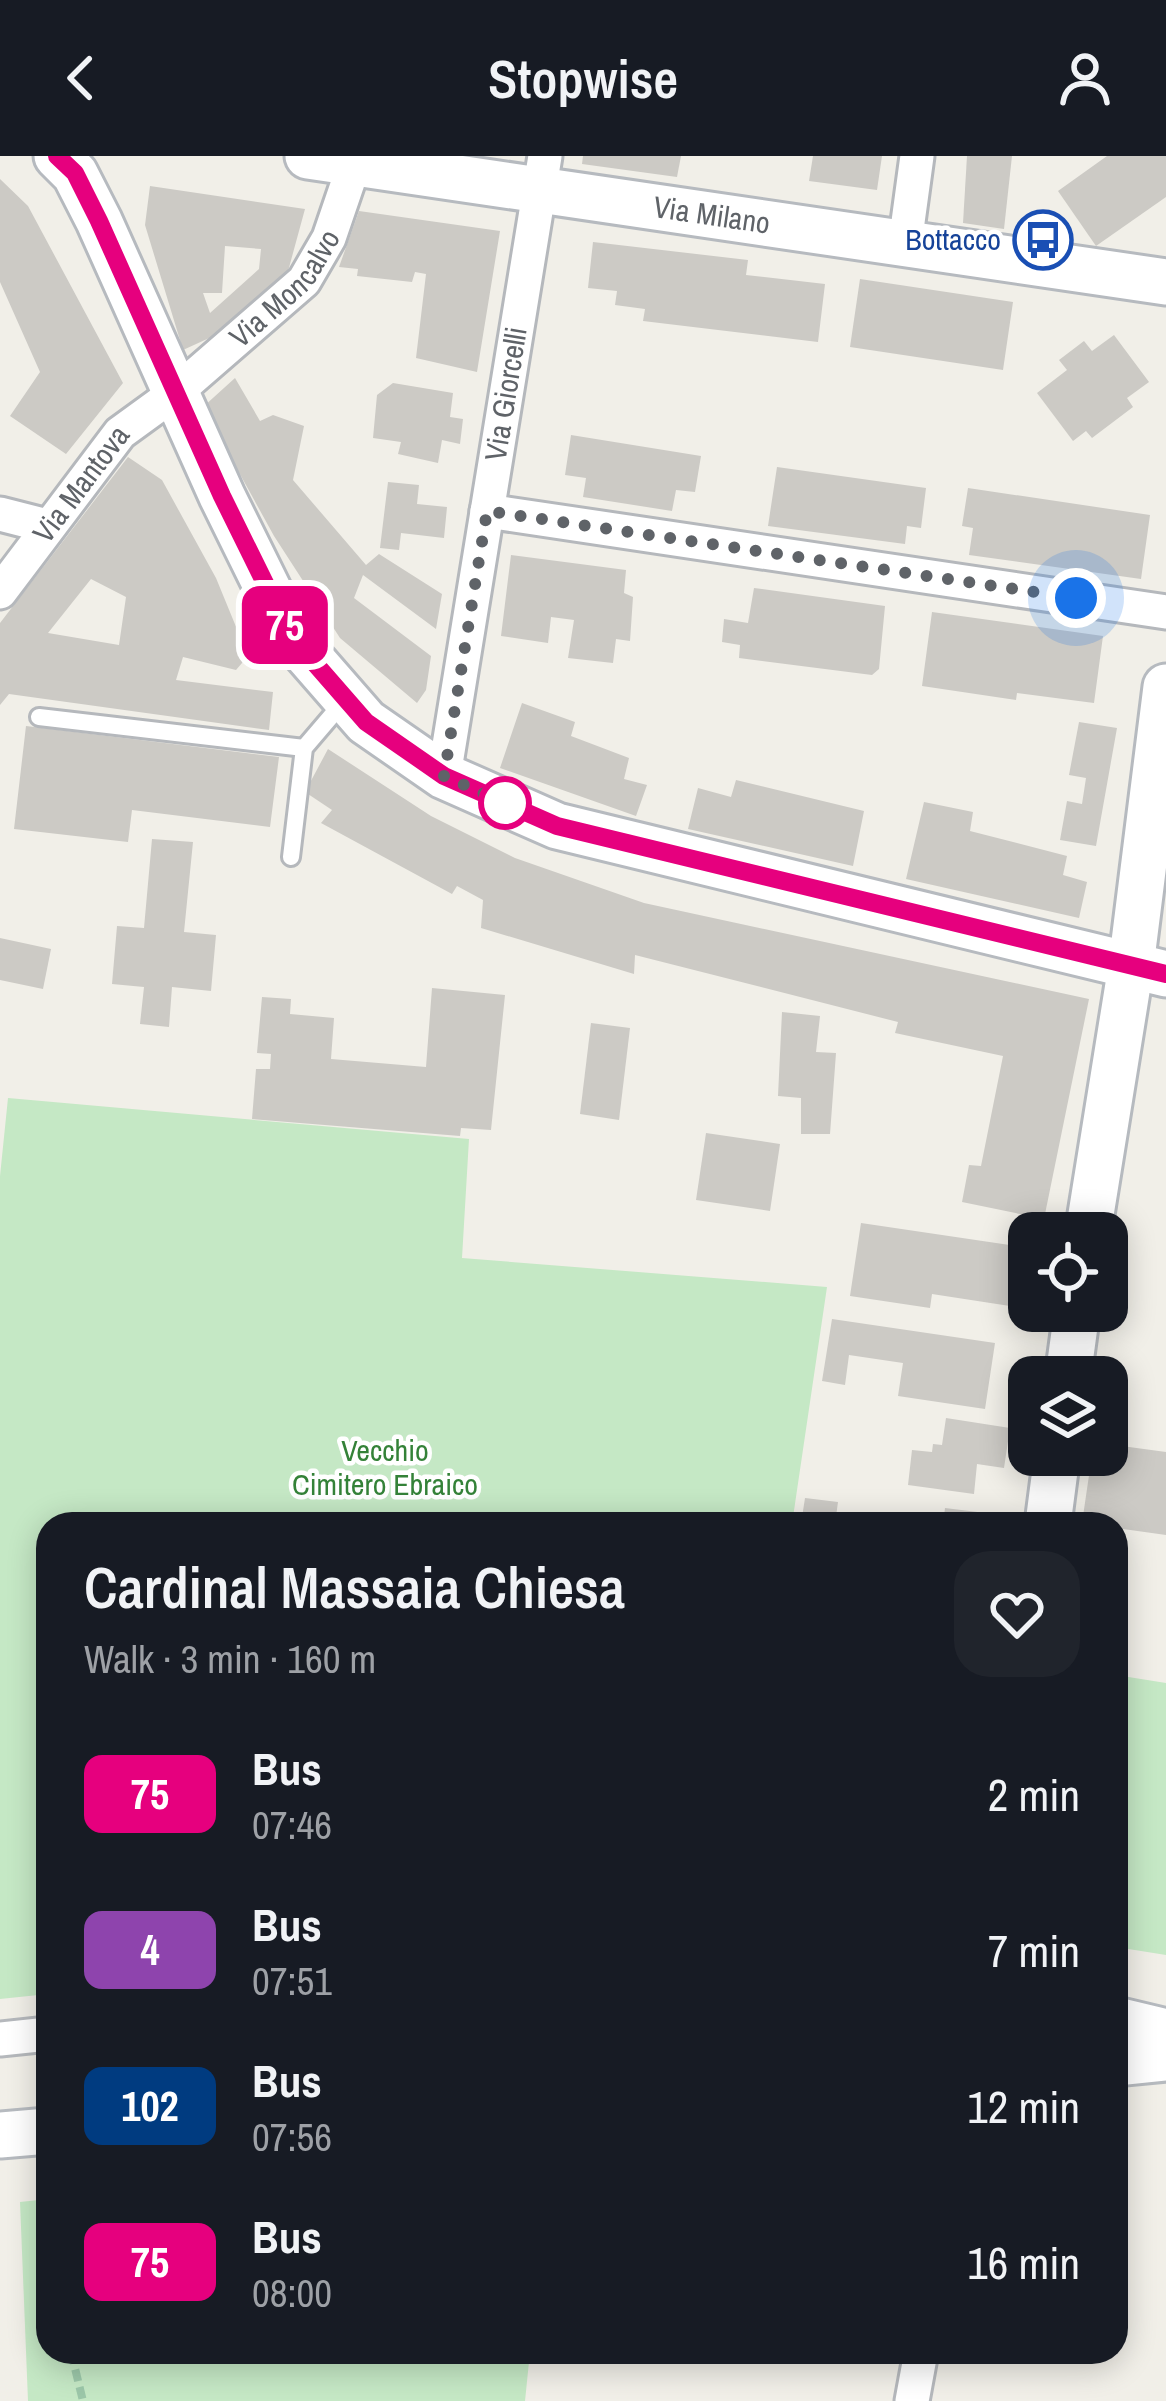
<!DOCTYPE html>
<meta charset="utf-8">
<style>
body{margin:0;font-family:"Archivo Narrow",sans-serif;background:#20242c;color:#f1f3f6;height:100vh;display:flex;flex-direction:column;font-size:45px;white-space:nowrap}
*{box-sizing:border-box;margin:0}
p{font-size:39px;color:#9ea1a6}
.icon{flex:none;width:66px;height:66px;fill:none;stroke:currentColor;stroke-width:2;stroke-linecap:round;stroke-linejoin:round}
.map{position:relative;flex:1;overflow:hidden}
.panel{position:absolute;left:36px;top:1356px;width:1092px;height:852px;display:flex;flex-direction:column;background:#171b24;border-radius:36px;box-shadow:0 6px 30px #0003}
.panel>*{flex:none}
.badge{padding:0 24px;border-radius:18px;font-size:42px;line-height:78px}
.tools{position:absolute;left:1008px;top:1056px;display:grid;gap:24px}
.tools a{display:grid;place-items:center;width:120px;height:120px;border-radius:24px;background:#171b24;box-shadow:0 6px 30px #0003;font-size:60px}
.you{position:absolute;width:60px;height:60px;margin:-30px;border:9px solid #fff;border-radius:50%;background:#1a73e8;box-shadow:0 0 0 18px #1a73e833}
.map>.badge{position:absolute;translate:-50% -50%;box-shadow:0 0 0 6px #fff}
.round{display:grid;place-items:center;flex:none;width:126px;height:126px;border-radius:36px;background:#20242c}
.overview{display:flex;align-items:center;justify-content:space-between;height:204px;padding:0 48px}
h1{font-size:57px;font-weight:600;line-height:90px}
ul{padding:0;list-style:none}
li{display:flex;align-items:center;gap:36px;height:156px;padding:0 48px}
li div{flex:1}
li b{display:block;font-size:45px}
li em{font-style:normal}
li .badge{min-width:132px;font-weight:700;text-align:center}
header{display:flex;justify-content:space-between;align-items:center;height:156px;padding:0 48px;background:#171b24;font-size:54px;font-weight:600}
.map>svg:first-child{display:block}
</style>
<header><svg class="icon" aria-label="back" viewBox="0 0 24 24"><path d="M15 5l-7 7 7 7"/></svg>Stopwise<svg class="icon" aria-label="person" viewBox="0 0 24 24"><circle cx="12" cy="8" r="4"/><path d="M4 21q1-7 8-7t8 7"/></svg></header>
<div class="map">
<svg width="1166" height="2245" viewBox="0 0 1166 2245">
<rect width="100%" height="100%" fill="#f1efe8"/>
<g fill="#c5e8c5">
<polygon points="8,942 469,983 462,1102 827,1131 792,1368 48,1368 48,1838 0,1843 0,1020"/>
<polygon points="1116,1519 1166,1527 1166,1799 1116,1791"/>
<polygon points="48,2043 48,2196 530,2196 525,2245 28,2245 20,2046"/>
</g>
<g fill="#cccac5" fill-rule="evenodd">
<polygon points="583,0 681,0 677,21 582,8"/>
<polygon points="813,0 882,0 877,34 809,25"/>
<polygon points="967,0 1012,0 1004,73 963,67"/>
<polygon points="1107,0 1166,0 1166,41 1096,90 1058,35"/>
<polygon points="0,23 28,50 123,227 66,298 10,260 40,216 0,126"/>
<path d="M150,30L305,53L287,119L218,178L183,194L145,69ZM225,90L261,93L259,113L210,157L203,137H222Z"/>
<polygon points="359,55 500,75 477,216 416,202 426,118 415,116 412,126 357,120 358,113 339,111"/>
<polygon points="593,86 748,104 746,119 825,128 818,186 643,165 645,153 615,149 617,135 588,132"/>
<polygon points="860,123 1013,146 1003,214 850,191"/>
<polygon points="1114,179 1149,226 1127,242 1133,251 1092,282 1086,275 1073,285 1037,237 1067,214 1059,204 1084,185 1092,195"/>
<polygon points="235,222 260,265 273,259 304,270 293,324 366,409 379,398 442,438 436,473 363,419 354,442 431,500 426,534 417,547 340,482 274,380 203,251"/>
<polygon points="393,227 453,237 450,261 463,263 460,288 442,284 438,307 398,298 401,286 373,282 377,239"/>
<polygon points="571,279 701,300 695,336 676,334 672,355 583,341 586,322 565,319"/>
<path d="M128,301L162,324L216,422L248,500L236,514L183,501L176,524L273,536L269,574L9,538L0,549V467ZM91,423L126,441L119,489L48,477Z"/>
<polygon points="777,311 926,332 921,372 907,370 905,388 768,370"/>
<polygon points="388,326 419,329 417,348 447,351 444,382 401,377 399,394 380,392"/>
<polygon points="968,332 1150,359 1141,423 969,399 973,372 962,370"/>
<polygon points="511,399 626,414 624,437 633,441 630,485 616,483 613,507 568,502 574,464 551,461 548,487 501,480"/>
<polygon points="754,432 885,450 879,513 872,519 739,502 740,489 722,486 724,463 748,467"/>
<polygon points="932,456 1103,480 1094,547 1017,537 1016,544 922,530"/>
<polygon points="522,547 575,566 571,580 629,602 624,623 647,629 636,660 500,612"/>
<polygon points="1079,566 1117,572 1096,690 1060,684 1067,645 1082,648 1086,622 1069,619"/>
<polygon points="26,570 279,601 270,671 132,654 128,686 14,673"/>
<polygon points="328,593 431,660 515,702 644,747 1089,843 1044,1063 962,1046 969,1009 981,1010 1003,900 895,877 898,866 635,799 634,818 481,772 483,744 457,730 452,738 321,667 332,654 305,636"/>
<polygon points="736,624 864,655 853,710 688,673 698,632 731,641"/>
<polygon points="924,646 973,656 970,675 1067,700 1063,719 1087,726 1079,762 906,723"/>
<polygon points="152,683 193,686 184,776 216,779 211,835 172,831 169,871 140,868 144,831 112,828 117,770 144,772"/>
<polygon points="0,782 51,793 43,833 0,824"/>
<polygon points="432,832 505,839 491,974 461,972 460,980 252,963 256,913 270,913 271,898 257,897 262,841 291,843 290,858 334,862 331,903 426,911"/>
<polygon points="782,856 820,860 816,896 836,897 830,978 801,978 801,942 778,940"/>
<polygon points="591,867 630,872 619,964 580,958"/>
<polygon points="706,977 780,988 770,1055 696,1044"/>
<polygon points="861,1067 1029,1092 1029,1153 932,1138 930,1152 850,1140"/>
<polygon points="832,1163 995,1187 985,1253 898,1240 903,1207 849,1199 845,1229 822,1225"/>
<polygon points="946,1262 1010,1272 1004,1312 977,1308 974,1338 908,1329 912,1294 932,1296 933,1288 942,1289"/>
<polygon points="1107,1288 1166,1296 1166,1379 1116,1372 1116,1368 1082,1367 1092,1299 1107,1299"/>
<polygon points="805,1342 838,1346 835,1368 801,1368"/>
<polygon points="945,1352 1002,1359 1001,1368 943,1368"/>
</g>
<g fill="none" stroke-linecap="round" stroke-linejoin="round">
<g stroke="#b5b8bc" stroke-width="22">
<g id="lane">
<polyline points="39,561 304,592"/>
<polyline points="291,701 304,592 345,544"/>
</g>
</g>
<g stroke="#b5b8bc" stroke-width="39">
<g id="street">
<polyline points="905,88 917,0"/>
<polyline points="487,355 1166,456"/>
<polyline points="0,358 47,370"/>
<path id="s1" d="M0,436L120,277L175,237L304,125L329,82L357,0"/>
<path id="s2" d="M444,620L545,0"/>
<polyline points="0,1883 48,1878"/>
<polyline points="912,2245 921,2196"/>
</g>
</g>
<g stroke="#b6babf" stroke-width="51">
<g id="secondary">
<polyline points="57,0 75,18 99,65 222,340 291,480 366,566 444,620 557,670 1166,818"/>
<path id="s3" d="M308,0L1166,126"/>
<polyline points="1088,1077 1131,810 1166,531"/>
<polyline points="1068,1221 1077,1155"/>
<polyline points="1048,1368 1057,1299"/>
<polyline points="1116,1864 1166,1876"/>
<polyline points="1116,1907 1166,1902"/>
<polyline points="0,1979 48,1975"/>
</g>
</g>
<polyline stroke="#9cc7a9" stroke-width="8" stroke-dasharray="12 6" stroke-linecap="butt" points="71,2196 83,2245"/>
<use href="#lane" stroke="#fff" stroke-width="16"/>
<use href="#street" stroke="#fff" stroke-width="33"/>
<use href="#secondary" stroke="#fff" stroke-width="45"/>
</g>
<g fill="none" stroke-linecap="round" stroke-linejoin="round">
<g stroke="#fff" stroke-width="27">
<polyline id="line" points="57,0 75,17 99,65 222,340 291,480 366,566 444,620 557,670 1166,818"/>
</g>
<use href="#line" stroke="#e6007e" stroke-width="18"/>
<polyline stroke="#5f6368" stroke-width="12" stroke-dasharray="0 21.6" points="505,647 514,651 444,620 487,355 1076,442"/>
</g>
<defs>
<g id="bus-ring" transform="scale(3)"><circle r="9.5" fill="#fff" stroke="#1a4fb4" stroke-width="1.5"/><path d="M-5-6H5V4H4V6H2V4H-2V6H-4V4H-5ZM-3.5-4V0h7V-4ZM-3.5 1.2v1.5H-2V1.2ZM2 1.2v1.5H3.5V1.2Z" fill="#1a4fb4"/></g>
</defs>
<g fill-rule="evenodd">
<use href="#bus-ring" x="1043" y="84"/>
</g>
<circle fill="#fff" stroke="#e6007e" stroke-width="6" cx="505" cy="647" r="24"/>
<g text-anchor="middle" stroke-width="9" stroke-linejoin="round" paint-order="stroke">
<g font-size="30" fill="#5f6368" stroke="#fff">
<text dy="10" stroke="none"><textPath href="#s3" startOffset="408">Via Milano</textPath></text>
<text dy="10" stroke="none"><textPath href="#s1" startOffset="420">Via Moncalvo</textPath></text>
<text dy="10" stroke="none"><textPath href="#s2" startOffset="387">Via Giorcelli</textPath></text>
<text dy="10" stroke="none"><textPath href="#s1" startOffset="135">Via Mantova</textPath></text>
</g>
<g font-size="30" fill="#164399" stroke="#fff" text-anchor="end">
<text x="1001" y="94">Bottacco</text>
</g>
<g font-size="30" fill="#348238" stroke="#fff">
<text x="385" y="1305">Vecchio<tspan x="385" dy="34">Cimitero Ebraico</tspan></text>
</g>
</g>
</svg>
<div class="tools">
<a><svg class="icon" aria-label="locate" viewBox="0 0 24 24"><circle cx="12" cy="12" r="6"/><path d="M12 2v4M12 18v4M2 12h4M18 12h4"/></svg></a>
<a><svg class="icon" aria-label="layers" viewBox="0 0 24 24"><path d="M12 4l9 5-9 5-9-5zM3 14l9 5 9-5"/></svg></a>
</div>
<div class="you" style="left:1076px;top:442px"></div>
<b class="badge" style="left:285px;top:469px;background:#e6007e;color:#fff">75</b>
<section class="panel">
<div class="overview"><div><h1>Cardinal Massaia Chiesa</h1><p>Walk · 3 min · 160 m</p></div><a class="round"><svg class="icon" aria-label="heart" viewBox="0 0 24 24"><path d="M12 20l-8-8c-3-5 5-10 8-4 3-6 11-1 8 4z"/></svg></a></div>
<ul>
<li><span class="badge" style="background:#e6007e;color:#fff">75</span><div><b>Bus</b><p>07:46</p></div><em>2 min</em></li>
<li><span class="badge" style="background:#8e44ad;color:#fff">4</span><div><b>Bus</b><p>07:51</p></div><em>7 min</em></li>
<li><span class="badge" style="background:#003b80;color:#fff">102</span><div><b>Bus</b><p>07:56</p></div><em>12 min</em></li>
<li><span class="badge" style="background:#e6007e;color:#fff">75</span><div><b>Bus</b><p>08:00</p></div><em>16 min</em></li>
</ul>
</section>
</div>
